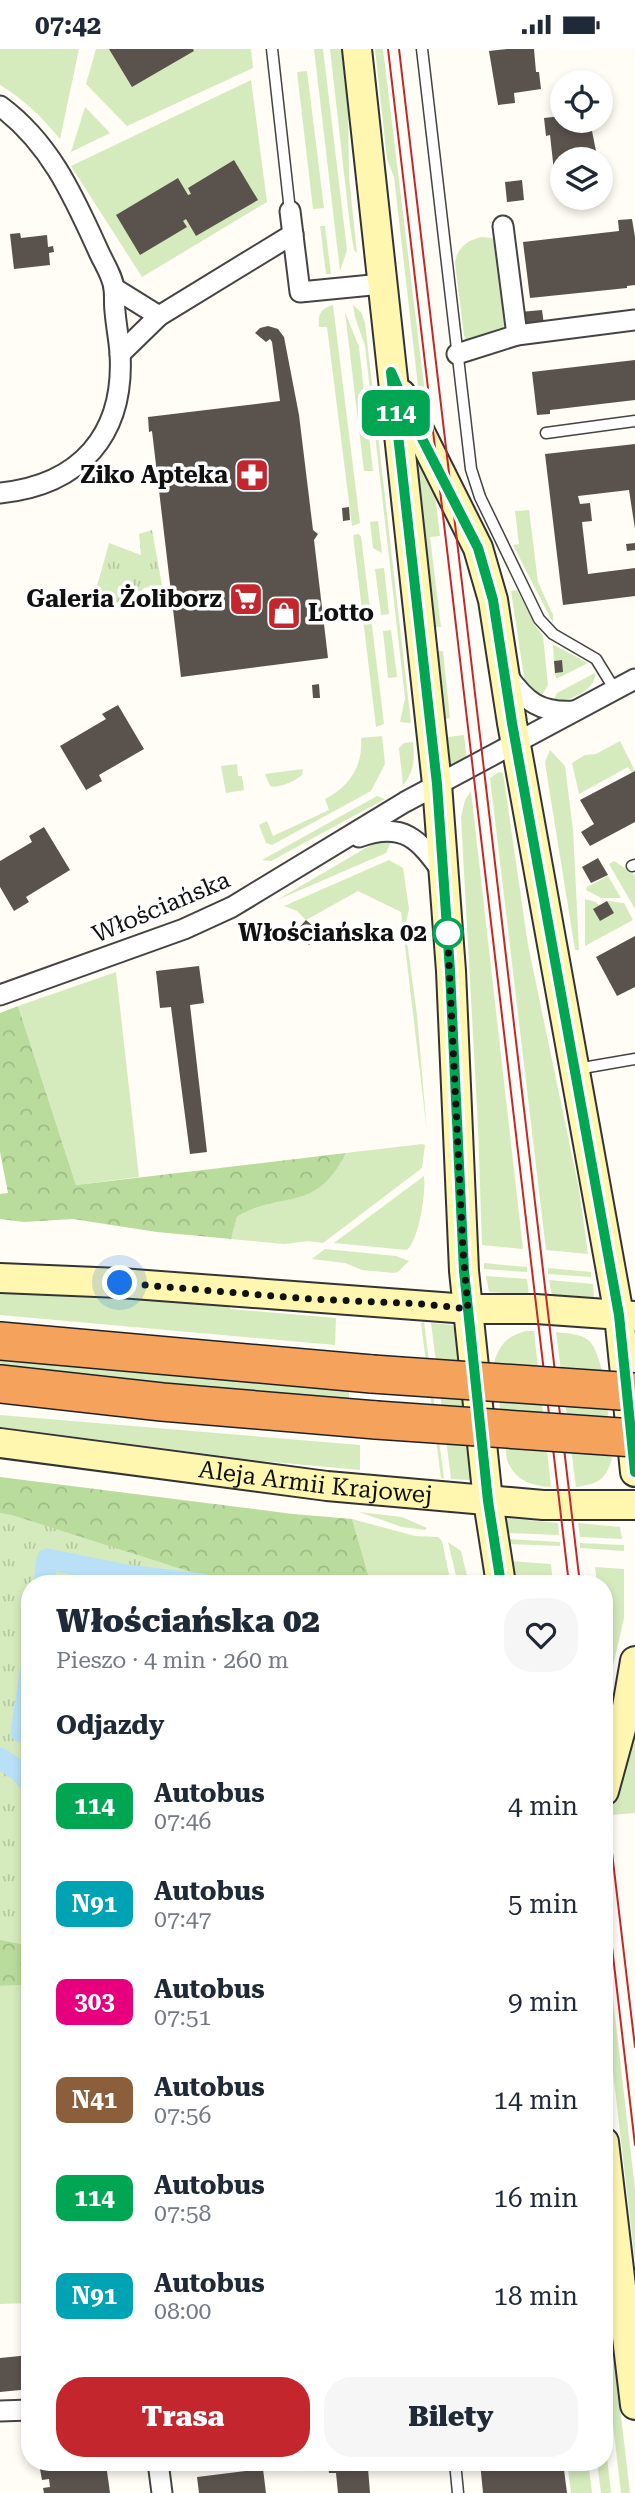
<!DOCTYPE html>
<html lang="pl">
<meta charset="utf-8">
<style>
body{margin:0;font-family:"Roboto Serif",serif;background:#f6f6f7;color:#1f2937;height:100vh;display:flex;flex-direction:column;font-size:26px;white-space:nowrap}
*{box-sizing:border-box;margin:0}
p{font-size:23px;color:#747a83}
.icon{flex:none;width:38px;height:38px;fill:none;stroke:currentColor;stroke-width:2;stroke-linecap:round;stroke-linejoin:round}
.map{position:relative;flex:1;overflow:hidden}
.panel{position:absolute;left:21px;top:1526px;width:592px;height:896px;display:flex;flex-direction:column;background:#fff;border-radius:28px;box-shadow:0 4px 10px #0003}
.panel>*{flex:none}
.badge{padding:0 14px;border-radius:10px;font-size:24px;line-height:46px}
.buttons{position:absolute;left:550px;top:21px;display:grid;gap:14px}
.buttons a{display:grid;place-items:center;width:63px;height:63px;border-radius:50%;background:#fff;box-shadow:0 4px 10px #0003;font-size:35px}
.you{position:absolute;width:35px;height:35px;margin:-18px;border:5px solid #fff;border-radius:50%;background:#1a73e8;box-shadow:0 0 0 10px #1a73e833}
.map>.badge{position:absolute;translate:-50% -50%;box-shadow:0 0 0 4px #fff}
h2{padding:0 35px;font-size:26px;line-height:63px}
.round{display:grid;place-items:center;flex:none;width:74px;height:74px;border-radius:28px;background:#f6f6f7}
.summary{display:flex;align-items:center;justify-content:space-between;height:119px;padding:0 35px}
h1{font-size:33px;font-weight:800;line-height:52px}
.primary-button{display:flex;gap:14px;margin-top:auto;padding:14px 35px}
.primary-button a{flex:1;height:80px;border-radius:28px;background:#c4262e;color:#fff;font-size:28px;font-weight:800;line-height:80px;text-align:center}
.primary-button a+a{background:#f6f6f7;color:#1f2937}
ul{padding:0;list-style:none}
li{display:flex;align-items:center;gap:21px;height:98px;padding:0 35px}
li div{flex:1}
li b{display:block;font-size:26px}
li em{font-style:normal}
li .badge{min-width:77px;font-weight:700;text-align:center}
.status{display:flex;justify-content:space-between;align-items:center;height:49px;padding:0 35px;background:#fff;direction:ltr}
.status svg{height:19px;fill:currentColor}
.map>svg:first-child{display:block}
</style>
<div class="status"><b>07:42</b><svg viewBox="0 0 49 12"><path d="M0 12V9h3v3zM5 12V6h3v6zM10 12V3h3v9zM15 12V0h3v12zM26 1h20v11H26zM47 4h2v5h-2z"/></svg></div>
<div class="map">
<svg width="635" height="2444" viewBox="0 0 635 2444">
<defs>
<pattern id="forest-crowns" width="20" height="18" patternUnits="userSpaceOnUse" patternTransform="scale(1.75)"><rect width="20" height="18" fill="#b9dc9c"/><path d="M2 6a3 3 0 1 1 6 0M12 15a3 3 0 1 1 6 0" fill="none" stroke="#9ebc85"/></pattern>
<pattern id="park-tufts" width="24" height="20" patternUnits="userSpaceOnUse" patternTransform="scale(1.75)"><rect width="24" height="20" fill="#d5ebbd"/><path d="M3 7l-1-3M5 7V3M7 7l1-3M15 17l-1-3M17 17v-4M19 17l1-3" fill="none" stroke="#b6c8a1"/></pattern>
</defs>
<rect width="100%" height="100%" fill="#fffdf5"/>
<g fill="#d5ebbd">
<path d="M0,0H79L60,90C42,68 25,51 0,36Z"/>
<polygon points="96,0 251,0 253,19 127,77 86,35"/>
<polygon points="314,0 323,0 347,201 340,222"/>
<polygon points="330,0 341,0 348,57 349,128 357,204 354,201 350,177"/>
<polygon points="375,0 383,0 427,361 418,337 394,128 387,110"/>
<polygon points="307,22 324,159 313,160 297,23"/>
<polygon points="251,31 267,153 142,228 71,117"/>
<polygon points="85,58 110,84 71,103"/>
<polygon points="320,177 325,177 331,225 326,225"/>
<path d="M482,188L492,189L497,194L507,279L472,292L466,291L464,286L455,214C457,199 467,191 482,188Z"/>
<path d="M333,256L360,474L352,477L327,278H319C318,265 320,260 333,256Z"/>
<polygon points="353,256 361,263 365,274 411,674 400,673 405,649 365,297 355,268"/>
<polygon points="345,263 359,298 373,422 364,422"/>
<polygon points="415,407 417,407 435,445 440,487 430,488 441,578 435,578"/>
<polygon points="529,461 538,533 553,566 553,574 513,496 519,495 515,462"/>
<polygon points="378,472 382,504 373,499 370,473"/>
<polygon points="358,485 361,487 384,675 376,678 353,486"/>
<polygon points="384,519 389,565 381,566 375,520"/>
<path d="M517,541L535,576L543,587L548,636L540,649C532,644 526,637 524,628L511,542Z"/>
<polygon points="391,581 397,628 388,629 383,582"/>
<polygon points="553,596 554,596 588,614 556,630 555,624 561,611 554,612"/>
<polygon points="438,602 443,602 450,669 445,670"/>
<path d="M595,624C597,641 568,652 553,654L557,644Z"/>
<polygon points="464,686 467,713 451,721 448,688"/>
<path d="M382,687L385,715L371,742L272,796L266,794L259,776L267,772L273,787L329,761L325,750C350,737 363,717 361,689Z"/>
<polygon points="620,692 635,722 632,724 628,718 579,745 572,714 585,706 596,705"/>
<path d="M413,693C415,710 414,723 403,736L399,699L404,694Z"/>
<polygon points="550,701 565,717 573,781 579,901 575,901 546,720 545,713"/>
<polygon points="237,715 238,727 242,727 244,741 226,744 221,717"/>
<path d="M303,720L302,726C295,732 278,740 270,737L265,725Z"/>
<polygon points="499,723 503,724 528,896 579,1140 588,1205 546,1201 490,729"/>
<polygon points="471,742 523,1200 482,1196 478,1077 461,768 465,751"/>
<polygon points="377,747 385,750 271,812 262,811"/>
<polygon points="392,791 386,804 277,851 376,793"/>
<polygon points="389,811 403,819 409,860 405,878 417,966 427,1083 401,863 358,842 306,871 297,862 284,857"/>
<polygon points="614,812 635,826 635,860 609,815"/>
<polygon points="608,827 621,849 601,849 586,841 587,838"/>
<polygon points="585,850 596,853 599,857 607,852 624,854 633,871 585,897"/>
<polygon points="116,923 139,1128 76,1136 18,957"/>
<path d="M422,1095L425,1096L422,1119L323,1194L308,1192L285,1195L231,1190L237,1168C283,1140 315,1165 346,1104Z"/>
<path d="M424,1127C426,1144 419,1190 407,1201L334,1194Z"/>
<polygon points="325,1200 396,1207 409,1212 398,1223 394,1224 362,1221 345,1214 312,1210"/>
<polygon points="484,1214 527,1218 527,1223 484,1220"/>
<polygon points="548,1219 591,1223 591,1228 548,1225"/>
<polygon points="486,1227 527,1230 529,1246 489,1243"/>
<polygon points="549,1231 593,1235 594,1248 588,1251 552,1247"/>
<polygon points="0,1239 229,1257 230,1260 336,1269 335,1296 0,1266"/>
<polygon points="424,1273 444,1430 441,1429 421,1274"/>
<polygon points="431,1274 452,1276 456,1281 473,1427 469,1431 451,1430"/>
<path d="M526,1282H534L551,1438C529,1436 516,1432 507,1411L494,1313C500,1295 507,1287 526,1282Z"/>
<path d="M556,1283C567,1285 579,1284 588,1291C607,1306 609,1383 612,1409C606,1431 598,1435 576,1438Z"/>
<polygon points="0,1308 349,1341 349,1350 234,1342 0,1319"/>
<polygon points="0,1366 360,1396 360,1421 262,1412 0,1378"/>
<polygon points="359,1463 402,1468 427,1479 425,1481 402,1478"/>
<polygon points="504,1469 558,1474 559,1486 505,1484"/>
<polygon points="352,1470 415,1487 438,1488 442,1492 451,1535 371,1535"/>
<polygon points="578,1474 620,1478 622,1490 580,1488"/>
<polygon points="506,1490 560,1493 560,1497 506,1495"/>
<polygon points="448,1493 461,1502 469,1535 458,1535"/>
<polygon points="580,1494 624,1496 624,1502 580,1499"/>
<polygon points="509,1512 551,1515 553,1535 514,1535"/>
<polygon points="595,1518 624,1520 624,1569 608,1639 604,1578 608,1577 604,1555 604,1535 597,1535"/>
<polygon points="635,1673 635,1764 610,1766 609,1762 612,1761"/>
<polygon points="604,1872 635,2140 635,2212 604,1945"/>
<polygon points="30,1936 30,2254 0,2255 0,1937"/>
<polygon points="604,2222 630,2444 621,2444 604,2299"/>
<polygon points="604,2381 611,2444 601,2444 597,2413 604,2413"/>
<polygon points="567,2413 588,2413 592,2444 571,2444"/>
</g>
<g fill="url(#forest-crowns)">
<path d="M18,957L76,1136L346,1104C315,1166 283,1140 237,1168L231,1190L157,1183L73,1170L24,1173L0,1170V1145L8,1144L0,1103V964Z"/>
<polygon points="0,1428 293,1465 352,1470 371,1535 30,1535 30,1936 0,1937"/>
</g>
<g fill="url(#park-tufts)">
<polygon points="152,481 162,536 144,539 132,550 91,559 109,494 141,506 139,485"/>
<polygon points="0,1464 12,1466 229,1535 30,1535 30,1897 0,1891"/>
</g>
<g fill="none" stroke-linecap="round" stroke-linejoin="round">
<g stroke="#b9e0f7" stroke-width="21">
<polyline points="44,1535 47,1510 126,1526 203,1535"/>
<polyline points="21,1683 30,1624"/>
<polyline points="0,1709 19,1722 30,1734"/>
</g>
</g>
<g fill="#5a524d">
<polygon points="109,0 193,0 194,2 132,38"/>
<polygon points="507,0 534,0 536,23 539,23 541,40 514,44 515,54 498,56 489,2"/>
<polygon points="562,67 562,72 590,72 597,107 562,110 562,121 554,122 550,86 546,87 544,69"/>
<polygon points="234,111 258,151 196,187 186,170 183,172 187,178 140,206 116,166 178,129 188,146 191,145 188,139"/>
<polygon points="522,131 524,151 507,153 505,133"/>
<polygon points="632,170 635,188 635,236 627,237 627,239 530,249 523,193 619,182 618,171"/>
<polygon points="20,184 21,189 47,186 48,198 53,197 54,203 49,204 50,216 14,220 10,185"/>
<polygon points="542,261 544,276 522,278 520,263"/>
<polygon points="268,277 278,280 284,288 299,366 313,481 318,485 314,491 328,609 181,628 152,382 149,383 148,368 280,352 272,293 270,290 266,293 255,284 260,279"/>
<polygon points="635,311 635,351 550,361 550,365 537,366 532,323"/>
<polygon points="635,395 635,480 629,441 578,447 580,455 590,454 592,472 582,473 588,525 635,519 635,547 563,556 545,405"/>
<polygon points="349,458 350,471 343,472 342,459"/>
<polygon points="635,494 635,501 627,502 626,495"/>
<polygon points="562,611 563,623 555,624 554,612"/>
<polygon points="319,635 320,649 313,649 312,636"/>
<polygon points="118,656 144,700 99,726 102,732 86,741 60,697 106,670 102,665"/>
<polygon points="635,722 635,773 590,797 581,783 594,775 580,751"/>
<polygon points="44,778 70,821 26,848 29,853 14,862 0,838 0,812 32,793 29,787"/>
<polygon points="598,809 608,826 591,834 582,818"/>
<polygon points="607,852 614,864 600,872 593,860"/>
<polygon points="306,871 321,884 309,896 296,882"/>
<polygon points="635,887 635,938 617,947 596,908"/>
<polygon points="199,917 204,954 190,956 207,1103 190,1105 171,958 160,959 156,922"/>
<polygon points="30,2306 30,2340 0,2343 0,2309"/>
<polygon points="42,2413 106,2415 110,2444 44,2444 43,2439 50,2438 49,2430 42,2431 40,2420 43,2420"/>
<polygon points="328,2413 362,2413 362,2420 368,2419 370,2444 338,2444 336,2424 329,2424"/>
<polygon points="480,2413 563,2413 567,2444 483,2444"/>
<polygon points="263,2420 266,2444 199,2444 197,2428"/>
</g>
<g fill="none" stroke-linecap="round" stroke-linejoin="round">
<g stroke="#444" stroke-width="13">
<g id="service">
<polyline points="272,0 290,162"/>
<polyline points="422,0 471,420 480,448 539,570 553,585 596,610 615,641"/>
<polyline points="546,384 635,372"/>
<polyline points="632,817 635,816"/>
<polyline points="577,1020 635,1010"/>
<polyline points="455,2413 458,2444"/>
</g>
</g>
<g stroke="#444" stroke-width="23">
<g id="minor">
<path d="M0,57C50,94 73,146 98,201C103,213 113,227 114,240C115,247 114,255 115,262C116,276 119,290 120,304C125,386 80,436 0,444"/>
<polyline points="290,162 300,243 382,235"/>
<polyline points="503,177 517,286"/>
<polyline points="114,239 159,267"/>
<polyline points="120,305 159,267 293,185"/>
<polyline points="457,305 517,286 635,271"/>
<path d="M507,626C526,653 540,664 574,662"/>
<path d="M359,788C403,772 419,790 443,824"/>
<polyline points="0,946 184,880 232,858 405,753 635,630"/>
<polyline points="0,2362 30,2361"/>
<polyline points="158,2413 162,2444"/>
</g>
</g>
<g stroke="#333" stroke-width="32">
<g id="secondary">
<polyline points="357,0 437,735 451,922 464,1222 488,1452 501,1535"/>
<polyline points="401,345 478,499 493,551 512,674 619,1266 635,1423"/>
<polyline points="0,1229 120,1234 468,1260 536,1260 635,1267"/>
<path id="s1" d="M0,1394L327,1437L543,1456H635"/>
<polyline points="604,1742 627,1658 635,1612"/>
<polyline points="604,2093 635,2356"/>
</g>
</g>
<g stroke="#222" stroke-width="40">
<g id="motorway">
<polyline points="0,1292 372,1325"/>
<polyline points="0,1335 162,1353 376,1371"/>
</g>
</g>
<use href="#service" stroke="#fff" stroke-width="10"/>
<use href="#minor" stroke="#fff" stroke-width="19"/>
<use href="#secondary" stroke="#fff6b0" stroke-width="28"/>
<use href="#motorway" stroke="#f5a25d" stroke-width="37"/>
<g stroke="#c4262e" stroke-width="2">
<polyline points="388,0 569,1535"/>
<polyline points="399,0 580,1535"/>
<polyline points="604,1736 635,1998"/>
<polyline points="604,1829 635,2096"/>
</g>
<g stroke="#222" stroke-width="40" stroke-linecap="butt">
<g id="motorway-bridge">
<polyline points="372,1325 635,1343"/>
<polyline points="376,1371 635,1389"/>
</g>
</g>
<use href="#motorway-bridge" stroke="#f5a25d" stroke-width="37"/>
</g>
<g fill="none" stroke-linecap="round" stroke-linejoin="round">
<g stroke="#fff" stroke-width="16">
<polyline id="line" points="501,1535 488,1452 464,1222 450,922 437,735 391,323 411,368 478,499 493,551 512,674 619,1266 635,1423"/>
</g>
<use href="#line" stroke="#00a651" stroke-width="10"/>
<polyline stroke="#111" stroke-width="7" stroke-dasharray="0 12.6" points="120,1234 310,1250 424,1255 468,1260 463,1202 447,874 448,884"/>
</g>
<defs>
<g id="pharmacy-square" transform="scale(1.75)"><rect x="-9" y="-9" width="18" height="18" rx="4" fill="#c4262e" stroke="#fff"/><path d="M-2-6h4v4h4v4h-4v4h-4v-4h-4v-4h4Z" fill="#fff"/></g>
<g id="supermarket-square" transform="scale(1.75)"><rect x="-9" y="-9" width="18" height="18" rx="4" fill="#c4262e" stroke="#fff"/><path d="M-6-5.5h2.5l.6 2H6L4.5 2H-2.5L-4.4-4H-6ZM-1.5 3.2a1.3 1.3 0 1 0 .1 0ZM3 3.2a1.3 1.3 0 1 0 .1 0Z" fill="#fff"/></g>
<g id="shop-square" transform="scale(1.75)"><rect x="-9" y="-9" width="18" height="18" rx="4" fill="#c4262e" stroke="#fff"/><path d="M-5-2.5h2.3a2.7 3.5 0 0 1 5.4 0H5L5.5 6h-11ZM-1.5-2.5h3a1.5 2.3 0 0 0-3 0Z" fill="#fff"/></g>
</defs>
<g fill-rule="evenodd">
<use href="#pharmacy-square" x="252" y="426"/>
<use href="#supermarket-square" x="246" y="550"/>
<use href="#shop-square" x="284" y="564"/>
</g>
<circle fill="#fff" stroke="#00a651" stroke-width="3.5" cx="448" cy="884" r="14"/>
<g text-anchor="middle" stroke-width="7" stroke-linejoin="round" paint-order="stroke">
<g font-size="24" font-weight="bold" fill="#111" stroke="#fff" text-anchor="end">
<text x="228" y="434">Ziko Apteka</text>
<text x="222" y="558">Galeria Żoliborz</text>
<text x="308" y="572" text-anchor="start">Lotto</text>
</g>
<g font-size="24" fill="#111" stroke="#fff">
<text transform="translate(161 858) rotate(-23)" y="8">Włościańska</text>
<text dy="8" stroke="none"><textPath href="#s1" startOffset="318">Aleja Armii Krajowej</textPath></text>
</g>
<g font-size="24" font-weight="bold" fill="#111" stroke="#fff" text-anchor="end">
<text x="427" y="892">Włościańska 02</text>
</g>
</g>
</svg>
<div class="buttons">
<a><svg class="icon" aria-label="locate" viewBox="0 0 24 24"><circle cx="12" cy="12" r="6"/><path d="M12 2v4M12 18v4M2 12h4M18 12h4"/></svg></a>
<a><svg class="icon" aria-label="layers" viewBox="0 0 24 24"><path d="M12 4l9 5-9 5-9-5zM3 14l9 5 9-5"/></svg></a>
</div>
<div class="you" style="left:120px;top:1234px"></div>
<b class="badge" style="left:396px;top:364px;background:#00a651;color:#fff">114</b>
<section class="panel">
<div class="summary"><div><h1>Włościańska 02</h1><p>Pieszo · 4 min · 260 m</p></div><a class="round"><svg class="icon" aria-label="heart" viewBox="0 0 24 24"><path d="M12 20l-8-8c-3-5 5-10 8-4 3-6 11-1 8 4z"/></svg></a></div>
<h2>Odjazdy</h2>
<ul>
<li><span class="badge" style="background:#00a651;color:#fff">114</span><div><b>Autobus</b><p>07:46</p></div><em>4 min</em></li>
<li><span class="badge" style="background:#00a3b4;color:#fff">N91</span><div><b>Autobus</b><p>07:47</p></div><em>5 min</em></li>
<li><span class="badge" style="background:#e6007e;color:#fff">303</span><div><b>Autobus</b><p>07:51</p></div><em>9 min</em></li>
<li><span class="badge" style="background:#8b5e3c;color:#fff">N41</span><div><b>Autobus</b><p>07:56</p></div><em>14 min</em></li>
<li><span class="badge" style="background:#00a651;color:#fff">114</span><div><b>Autobus</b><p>07:58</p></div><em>16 min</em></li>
<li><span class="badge" style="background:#00a3b4;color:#fff">N91</span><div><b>Autobus</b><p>08:00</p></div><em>18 min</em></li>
</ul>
<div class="primary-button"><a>Trasa</a><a>Bilety</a></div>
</section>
</div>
